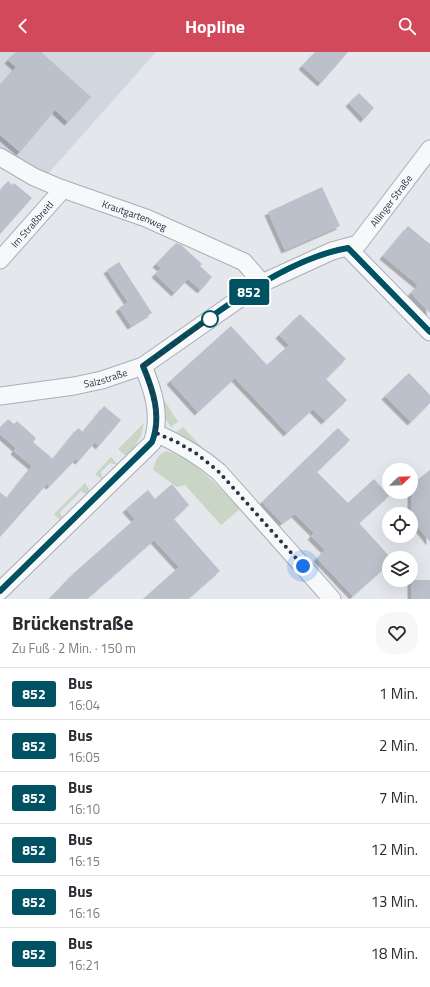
<!DOCTYPE html>
<html lang="de">
<meta charset="utf-8">
<style>
body{margin:0;font-family:"Titillium Web",sans-serif;background:#f7f7f7;color:#2b2b33;height:100vh;display:flex;flex-direction:column;font-size:15px;white-space:nowrap}
*{box-sizing:border-box;margin:0}
p{font-size:13px;color:#7c7c81}
.icon{flex:none;width:22px;height:22px;fill:none;stroke:currentColor;stroke-width:2;stroke-linecap:round;stroke-linejoin:round}
.map{position:relative;height:547px;overflow:hidden}
.details{display:flex;flex-direction:column;background:#fff;flex:1}
.details>*{flex:none}
.badge{padding:0 8px;border-radius:3px;font-size:14px;line-height:26px}
.needle{width:26px;rotate:67deg}
.controls{position:absolute;left:382px;top:411px;display:grid;gap:8px}
.controls a{display:grid;place-items:center;width:36px;height:36px;border-radius:50%;background:#fff;box-shadow:0 4px 16px #0002;font-size:20px}
.you{position:absolute;width:20px;height:20px;margin:-10px;border:3px solid #fff;border-radius:50%;background:#1a73e8;box-shadow:0 0 0 6px #1a73e833}
.map>.badge{position:absolute;translate:-50% -50%;box-shadow:0 0 0 2px #fff}
.round{display:grid;place-items:center;flex:none;width:42px;height:42px;border-radius:16px;background:#f7f7f7}
.headline{display:flex;align-items:center;justify-content:space-between;height:68px;padding:0 12px}
h1{font-size:19px;font-weight:700;line-height:30px}
ul{padding:0;list-style:none}
li{display:flex;align-items:center;gap:12px;height:52px;padding:0 12px;border-top:1px solid #e1e1e2}
li div{flex:1}
li b{display:block;font-size:15px}
li em{font-style:normal}
li .badge{min-width:44px;font-weight:700;text-align:center}
header{display:flex;justify-content:space-between;align-items:center;height:52px;padding:0 12px;background:#d1495b;color:#fff;font-size:18px;font-weight:700}
.map>svg:first-child{display:block}
</style>
<header><svg class="icon" aria-label="back" viewBox="0 0 24 24"><path d="M15 5l-7 7 7 7"/></svg>Hopline<svg class="icon" aria-label="search" viewBox="0 0 24 24"><circle cx="10" cy="10" r="6"/><path d="M15 15l6 6"/></svg></header>
<div class="map">
<svg width="430" height="547" viewBox="0 0 430 547">
<defs>
<filter id="shadow"><feDropShadow dx="-3.5" dy="3.5" stdDeviation="0" flood-color="#0004"/></filter>
</defs>
<rect width="100%" height="100%" fill="#e4e7ec"/>
<polygon fill="#d2d6de" points="0,0 156,0 46,124 0,101"/>
<g fill="#c9d6c5">
<polygon points="161,343 178,370 171,375 165,366"/>
<polygon points="144,371 141,384 130,403 126,404 118,397"/>
<polygon points="183,375 209,403 175,381"/>
<path d="M167,399C195,407 220,436 240,457L221,473L185,433L177,435L153,418C156,408 157,402 167,399Z"/>
<polygon points="111,405 118,413 110,411 101,420 102,428 95,422"/>
<polygon points="85,431 90,439 86,442 81,439 60,460 62,466 60,468 54,462"/>
</g>
<g fill="#bbc0ca" filter="url(#shadow)">
<polygon points="16,0 41,0 91,45 68,70 55,58 20,100 0,83 0,34 16,15 8,8"/>
<polygon points="315,0 348,0 321,31 302,14"/>
<polygon points="359,41 374,56 364,67 349,51"/>
<polygon points="8,129 12,133 14,131 32,146 0,182 0,139"/>
<polygon points="322,135 340,174 285,198 268,160"/>
<polygon points="408,174 430,192 430,261 411,241 418,233 383,204"/>
<polygon points="176,191 181,193 202,212 200,214 212,225 201,238 188,227 175,241 155,222 161,216 156,212"/>
<polygon points="119,210 152,261 131,274 119,256 128,250 107,218"/>
<polygon points="300,262 346,307 326,327 347,348 325,369 313,357 287,381 235,326 198,360 170,329 231,274 267,313 289,293 279,283"/>
<polygon points="409,321 430,343 430,351 411,370 385,344"/>
<polygon points="104,354 121,368 99,394 95,390 79,409 76,407 50,434 47,432 0,485 0,440 7,446 32,414 14,399 16,396 0,382 0,376 8,367 14,372 17,369 36,386 33,390 53,407 78,376 83,380"/>
<polygon points="338,376 350,388 317,420 348,451 374,427 389,444 359,471 391,506 389,506 389,512 353,544 317,506 325,498 311,484 314,481 295,462 282,471 262,450"/>
<polygon points="430,418 430,490 411,466 411,433"/>
<polygon points="172,432 189,453 174,467 220,519 188,547 143,547 179,515 154,488 87,547 49,547 73,522 135,467 126,457 148,438 155,447"/>
<rect x="411" y="528" width="19" height="19"/>
</g>
<g fill="none" stroke-linecap="round" stroke-linejoin="round">
<g stroke="#a9aeb7" stroke-width="19">
<g id="street">
<path id="s1" d="M0,105L34,125L60,136L146,166L244,210L262,231"/>
<polyline points="348,196 430,280"/>
<path id="s2" d="M0,208L63,137"/>
<path id="s3" d="M0,344L74,334L102,328L143,314L262,231L332,199L358,192L430,97"/>
<path d="M156,381C180,392 199,403 219,420L332,547"/>
<path d="M0,539L152,391C162,364 153,338 143,314"/>
</g>
</g>
<use href="#street" stroke="#f7f8fa" stroke-width="17"/>
</g>
<g fill="none" stroke-linecap="round" stroke-linejoin="round">
<g stroke="#fff" stroke-width="9">
<path id="line" d="M0,539L152,390C162,364 153,338 143,314C201,273 278,208 348,196L430,280"/>
</g>
<use href="#line" stroke="#005262" stroke-width="6"/>
<path stroke="#2b3445" stroke-width="4" stroke-dasharray="0 7.2" d="M210,267L215,263L143,314C153,339 157,354 156,381L177,390L197,402L219,420L303,514"/>
</g>
<circle fill="#fff" stroke="#005262" stroke-width="2" cx="210" cy="267" r="8"/>
<g text-anchor="middle" stroke-width="3.5" stroke-linejoin="round" paint-order="stroke">
<g font-size="10" fill="#2b3445" stroke="#f4f6f9">
<text dy="4" stroke="none"><textPath href="#s3" startOffset="450">Allinger Straße</textPath></text>
<text dy="4" stroke="none"><textPath href="#s1" startOffset="147">Krautgartenweg</textPath></text>
<text dy="4" stroke="none"><textPath href="#s2" startOffset="48">Im Straßbreitl</textPath></text>
<text dy="4" stroke="none"><textPath href="#s3" startOffset="107">Salzstraße</textPath></text>
</g>
</g>
</svg>
<div class="controls">
<a><svg class="needle" viewBox="-14 -14 28 28"><path d="M0-13l5 13h-10z" fill="#e53935"/><path d="M0 13l5-13h-10z" fill="#7c7c81"/></svg></a>
<a><svg class="icon" aria-label="locate" viewBox="0 0 24 24"><circle cx="12" cy="12" r="6"/><path d="M12 2v4M12 18v4M2 12h4M18 12h4"/></svg></a>
<a><svg class="icon" aria-label="layers" viewBox="0 0 24 24"><path d="M12 4l9 5-9 5-9-5zM3 14l9 5 9-5"/></svg></a>
</div>
<div class="you" style="left:303px;top:514px"></div>
<b class="badge" style="left:249px;top:240px;background:#005262;color:#fff">852</b>
</div>
<section class="details">
<div class="headline"><div><h1>Brückenstraße</h1><p>Zu Fuß · 2 Min. · 150 m</p></div><a class="round"><svg class="icon" aria-label="heart" viewBox="0 0 24 24"><path d="M12 20l-8-8c-3-5 5-10 8-4 3-6 11-1 8 4z"/></svg></a></div>
<ul>
<li><span class="badge" style="background:#005262;color:#fff">852</span><div><b>Bus</b><p>16:04</p></div><em>1 Min.</em></li>
<li><span class="badge" style="background:#005262;color:#fff">852</span><div><b>Bus</b><p>16:05</p></div><em>2 Min.</em></li>
<li><span class="badge" style="background:#005262;color:#fff">852</span><div><b>Bus</b><p>16:10</p></div><em>7 Min.</em></li>
<li><span class="badge" style="background:#005262;color:#fff">852</span><div><b>Bus</b><p>16:15</p></div><em>12 Min.</em></li>
<li><span class="badge" style="background:#005262;color:#fff">852</span><div><b>Bus</b><p>16:16</p></div><em>13 Min.</em></li>
<li><span class="badge" style="background:#005262;color:#fff">852</span><div><b>Bus</b><p>16:21</p></div><em>18 Min.</em></li>
</ul>
</section>
